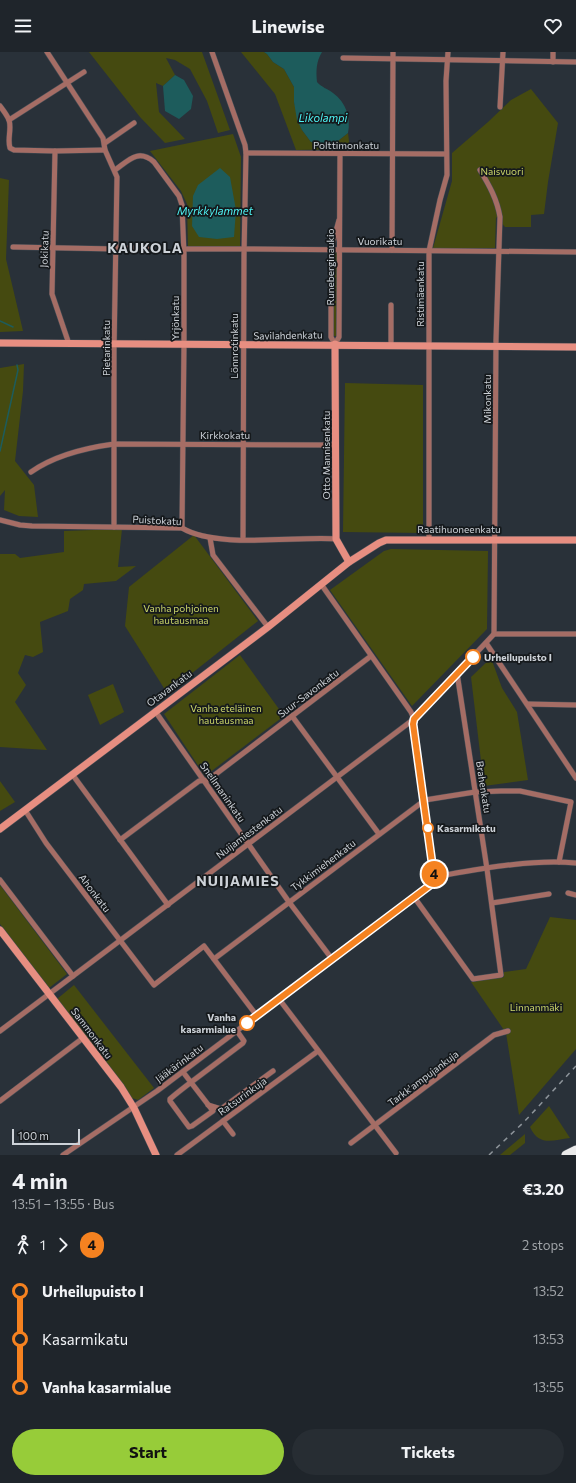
<!DOCTYPE html>
<meta charset="utf-8">
<style>
body{margin:0;font-family:Commissioner,sans-serif;background:#272d33;color:#f1f3f6;height:100vh;display:flex;flex-direction:column;font-size:15px;white-space:nowrap}
*{box-sizing:border-box;margin:0}
p{font-size:13px;color:#a1a5a9}
.icon{flex:none;width:22px;height:22px;fill:none;stroke:currentColor;stroke-width:2;stroke-linecap:round;stroke-linejoin:round}
.map{position:relative;height:1103px;overflow:hidden}
.details{display:flex;flex-direction:column;background:#1f252b;flex:1}
.details>*{flex:none}
.badge{padding:0 8px;border-radius:13px;font-size:14px;line-height:26px}
.scale{position:absolute;left:12px;bottom:10px;width:68px;box-sizing:border-box;padding-left:4px;border:2px solid #cdd2d8;border-top:0;font-size:11px;line-height:14px;white-space:nowrap;color:#cdd2d8;-webkit-text-stroke:3px #15191c;paint-order:stroke}
.map>.badge{position:absolute;translate:-50% -50%;box-shadow:0 0 0 2px #fff}
.legs{display:flex;align-items:center;gap:6px;height:44px;padding:0 12px;font-size:13px}
.legs p{margin-inline-start:auto}
.head{display:flex;align-items:center;justify-content:space-between;height:68px;padding:0 12px}
h1{font-size:22px;font-weight:700;line-height:30px}
.cta{display:flex;gap:8px;margin-top:auto;padding:8px 12px}
.cta a{flex:1;height:46px;border-radius:24px;background:#97cc39;color:#111;font-size:16px;font-weight:700;line-height:46px;text-align:center}
.cta a+a{background:#272d33;color:#f1f3f6}
ul{padding:0 12px;list-style:none}
li{display:flex;align-items:center;gap:14px;height:48px;font-size:15px}
li i{display:grid;place-items:center;width:6px;height:100%;margin:0 5px;background:currentColor}
li i::after{content:'';width:10px;height:10px;margin:-5px;border:3px solid;border-radius:50%;background:#1f252b}
li p{margin-inline-start:auto}
li:first-child i{background:linear-gradient(#0000 50%,currentColor 0)}
li:last-child i{background:linear-gradient(currentColor 50%,#0000 0)}
header{display:flex;justify-content:space-between;align-items:center;height:52px;padding:0 12px;background:#1f252b;font-size:18px;font-weight:700}
.map>svg:first-child{display:block}
</style>
<header><svg class="icon" aria-label="menu" viewBox="0 0 24 24"><path d="M4 6h16M4 12h16M4 18h16"/></svg>Linewise<svg class="icon" aria-label="heart" viewBox="0 0 24 24"><path d="M12 20l-8-8c-3-5 5-10 8-4 3-6 11-1 8 4z"/></svg></header>
<div class="map">
<svg width="576" height="1103" viewBox="0 0 576 1103">
<rect width="100%" height="100%" fill="#293139"/>
<g fill="#454a10">
<polygon points="89,0 202,0 230,78 218,81 207,49 190,17 175,8 166,6 175,23 163,34 156,31 159,60 185,87 165,91 140,65"/>
<polygon points="241,0 264,0 267,2 273,10 284,17 294,35 294,50 302,78 311,90 334,92 348,81 350,97 296,98 275,42"/>
<polygon points="531,37 558,71 548,130 544,162 531,163 531,175 505,175 496,165 495,196 433,196 452,129 452,101 488,70 511,48"/>
<polygon points="233,82 241,105 240,195 188,195 187,152 181,139 150,99"/>
<polygon points="0,126 9,128 6,207 23,279 0,280"/>
<rect x="332" y="199" width="6" height="85"/>
<polygon points="24,312 23,339 15,409 34,433 38,465 19,464 4,458 5,438 0,444 0,316"/>
<polygon points="345,331 423,333 423,481 343,480"/>
<polygon points="122,477 118,515 136,514 116,529 84,532 83,538 70,547 68,559 40,570 43,600 33,605 25,603 18,621 26,633 15,650 47,698 0,695 0,502 15,502 20,506 64,500 64,479"/>
<polygon points="194,483 258,569 167,641 125,574 129,535"/>
<polygon points="391,497 488,499 487,577 412,654 330,538 384,499"/>
<polygon points="240,603 284,664 205,724 164,662"/>
<polygon points="491,606 502,636 517,660 528,728 484,734 471,625"/>
<polygon points="113,632 124,660 100,673 88,643"/>
<polygon points="0,729 15,750 0,759"/>
<polygon points="0,833 67,922 49,936 0,872"/>
<polygon points="550,865 576,868 576,997 519,1063 506,981 471,930 504,925 504,920 526,917"/>
<polygon points="74,933 154,1036 138,1048 132,1046 57,947"/>
<path d="M549,1054L570,1086C553,1088 539,1095 530,1075Z"/>
<polygon points="525,1082 525,1091 510,1103 500,1103"/>
</g>
<g fill="#1d5c5c">
<path d="M264,0H322C316,10 316,19 317,30C321,35 328,37 333,41C346,50 351,66 348,81L334,92L320,93L311,90L302,78L297,68L294,50V35L284,17L273,10L267,2Z"/>
<polygon points="175,23 184,28 193,44 191,57 179,67 165,59 163,34"/>
<polygon points="220,116 230,125 236,158 234,185 217,187 199,185 192,174 193,144 198,133"/>
</g>
<g fill="none" stroke-linecap="round" stroke-linejoin="round">
<g stroke="#1d5c5c" stroke-width="1.5">
<polyline points="0,269 13,275"/>
<polyline points="0,399 18,318 17,313"/>
</g>
<g stroke="#474e56" stroke-width="6">
<g id="street">
<polyline points="47,0 103,86 105,98 117,125 114,298 114,475"/>
<polyline points="212,0 245,93 246,101 244,203 243,487"/>
<polyline points="553,0 553,10"/>
<polyline points="343,6 576,10"/>
<path d="M0,54C3,58 7,63 9,68C12,77 7,87 10,96L14,98L55,99L105,98"/>
<polyline points="500,55 503,0"/>
<polyline points="9,68 84,20"/>
<polyline points="105,91 134,71"/>
<polyline points="55,99 52,242 69,292"/>
<polyline points="246,101 446,102"/>
<path d="M115,118C128,109 138,96 154,110L179,144L182,153L184,202V292L182,476"/>
<path d="M480,118C489,133 497,147 500,165L496,288L494,582"/>
<polyline points="339,168 331,198 331,285 335,292 339,285 340,102"/>
<polyline points="13,195 116,197 147,195"/>
<polyline points="184,197 250,197 576,200"/>
<polyline points="392,198 393,0"/>
<polyline points="391,293 391,253"/>
<path d="M31,420C55,403 85,396 114,392L336,393"/>
<path d="M0,468L20,473L32,474L182,476C218,497 293,484 336,487"/>
<polyline points="210,486 213,503 268,575"/>
<polyline points="429,487 429,199 440,148 447,123 446,29 448,0"/>
<polyline points="321,532 411,660 414,667"/>
<polyline points="494,582 576,582"/>
<polyline points="486,591 576,726"/>
<polyline points="527,652 576,653"/>
<polyline points="155,659 289,850 332,907"/>
<polyline points="292,664 379,782"/>
<polyline points="72,722 168,853"/>
<polyline points="25,758 46,791 154,933 204,894 257,964"/>
<polyline points="120,788 199,729 208,728 371,604"/>
<path d="M434,825C480,817 529,807 576,811"/>
<polyline points="0,828 73,924"/>
<polyline points="568,841 576,843"/>
<polyline points="414,845 473,927 501,923 487,817 457,621"/>
<polyline points="492,851 549,842"/>
<polyline points="214,907 425,748 475,740 501,739 520,739 571,750 559,810"/>
<polyline points="279,947 396,1101"/>
<polyline points="0,979 414,667 494,582"/>
<path d="M183,1020L213,1059L192,1074L189,1075L170,1049V1047C178,1040 186,1034 194,1028L243,991L244,989L237,979"/>
<polyline points="0,1049 83,986"/>
<polyline points="208,1053 221,1057 273,1019"/>
<polyline points="223,1069 233,1082"/>
<polyline points="351,1091 494,983 508,979"/>
<polyline points="63,1103 157,1039 433,831 434,825 413,672 414,667"/>
<polyline points="177,1103 318,999"/>
</g>
</g>
<g stroke="#474e56" stroke-width="8">
<g id="secondary">
<path d="M0,291C192,292 384,293 576,295"/>
<polyline points="335,292 336,487 349,510"/>
<polyline points="0,777 268,575 349,510 379,491 386,488 576,488"/>
<polyline points="0,878 121,1035 134,1056 156,1103"/>
</g>
</g>
<g stroke="#474e56" stroke-width="10">
<polyline id="highway" points="566,1103 576,1098"/>
</g>
<use href="#street" stroke="#a56d65" stroke-width="5"/>
<use href="#secondary" stroke="#e78e81" stroke-width="7"/>
<use href="#highway" stroke="#eaeaea" stroke-width="9"/>
<polyline stroke="#8d949a" stroke-width="1.5" stroke-dasharray="5 5" stroke-linecap="butt" points="489,1103 524,1070 576,1014"/>
</g>
<g fill="none" stroke-linecap="round" stroke-linejoin="round">
<g stroke="#fff" stroke-width="9">
<polyline id="line-1" points="247,971 433,831 434,825 413,672 414,667 473,605"/>
</g>
<use href="#line-1" stroke="#f58220" stroke-width="6"/>
</g>
<g fill="#fff" stroke="#f58220" stroke-width="2">
<circle cx="473" cy="605" r="7"/>
<circle cx="428" cy="776" r="5"/>
<circle cx="247" cy="971" r="7"/>
</g>
<g text-anchor="middle" stroke-width="3.5" stroke-linejoin="round" paint-order="stroke">
<g font-size="10" fill="#cdd2d8" stroke="#15191c">
<text x="346" y="97">Polttimonkatu</text>
<text x="380" y="193">Vuorikatu</text>
<text transform="translate(44 197) rotate(-88)" y="4">Jokikatu</text>
<text transform="translate(330 215) rotate(-90)" y="4">Runeberginaukio</text>
<text transform="translate(420 242) rotate(-90)" y="4">Ristimäenkatu</text>
<text transform="translate(175 266) rotate(-90)" y="4">Yrjönkatu</text>
<text transform="translate(288 283) rotate(-1)" y="4">Savilahdenkatu</text>
<text transform="translate(234 294) rotate(-90)" y="4">Lönnrotinkatu</text>
<text transform="translate(106 296) rotate(-90)" y="4">Pietarinkatu</text>
<text transform="translate(487 347) rotate(-90)" y="4">Mikonkatu</text>
<text x="225" y="387">Kirkkokatu</text>
<text transform="translate(326 403) rotate(-90)" y="4">Otto Mannisenkatu</text>
<text transform="translate(157 468) rotate(3)" y="4">Puistokatu</text>
<text x="459" y="481">Raatihuoneenkatu</text>
<text transform="translate(169 636) rotate(-37)" y="4">Otavankatu</text>
<text transform="translate(308 641) rotate(-37)" y="4">Suur-Savonkatu</text>
<text transform="translate(484 735) rotate(81)" y="4">Brahenkatu</text>
<text transform="translate(223 740) rotate(55)" y="4">Snellmaninkatu</text>
<text transform="translate(249 780) rotate(-37)" y="4">Nuijamiestenkatu</text>
<text transform="translate(323 813) rotate(-37)" y="4">Tykkimiehenkatu</text>
<text transform="translate(95 841) rotate(53)" y="4">Ahonkatu</text>
<text transform="translate(92 981) rotate(53)" y="4">Sammonkatu</text>
<text transform="translate(179 1011) rotate(-37)" y="4">Jääkärinkatu</text>
<text transform="translate(423 1026) rotate(-37)" y="4">Tarkk'ampujankuja</text>
<text transform="translate(242 1044) rotate(-36)" y="4">Ratsurinkuja</text>
</g>
<g font-size="10" fill="#cbd569" stroke="#15191c">
<text x="502" y="123">Naisvuori</text>
<text x="181" y="560">Vanha pohjoinen<tspan x="181" dy="12">hautausmaa</tspan></text>
<text x="226" y="660">Vanha eteläinen<tspan x="226" dy="12">hautausmaa</tspan></text>
<text x="536" y="959">Linnanmäki</text>
</g>
<g font-size="10" font-weight="bold" fill="#cdd2d8" stroke="#15191c" text-anchor="start">
<text x="484" y="609">Urheilupuisto I</text>
<text x="437" y="780">Kasarmikatu</text>
<text x="236" y="969" text-anchor="end">Vanha<tspan x="236" dy="12">kasarmialue</tspan></text>
</g>
<g font-size="11" font-style="italic" fill="#4ff6f7" stroke="#15191c">
<text x="323" y="70">Likolampi</text>
<text x="215" y="163">Myrkkylammet</text>
</g>
<g font-size="14" font-weight="bold" letter-spacing="1" fill="#cdd2d8" stroke="#15191c">
<text x="145" y="201">KAUKOLA</text>
<text x="238" y="834">NUIJAMIES</text>
</g>
</g>
</svg>
<div class="scale">100 m</div>
<b class="badge" style="left:434px;top:822px;background:#f58220;color:#111">4</b>
</div>
<section class="details">
<div class="head"><div><h1>4 min</h1><p>13:51 – 13:55 · Bus</p></div><b>€3.20</b></div>
<div class="legs"><svg class="icon" aria-label="walk" viewBox="0 0 24 24"><circle cx="13" cy="4" r="2"/><path d="M13 8l-2 6 4 7M11 14l-3 7M7 12l3-4h3l4 4"/></svg>1<svg class="icon" aria-label="forward" viewBox="0 0 24 24"><path d="M9 5l7 7-7 7"/></svg><b class="badge" style="background:#f58220;color:#111">4</b><p>2 stops</p></div>
<ul>
<li><i style="color:#f58220"></i><b>Urheilupuisto I</b><p>13:52</p></li>
<li><i style="color:#f58220"></i><span>Kasarmikatu</span><p>13:53</p></li>
<li><i style="color:#f58220"></i><b>Vanha kasarmialue</b><p>13:55</p></li>
</ul>
<div class="cta"><a>Start</a><a>Tickets</a></div>
</section>
